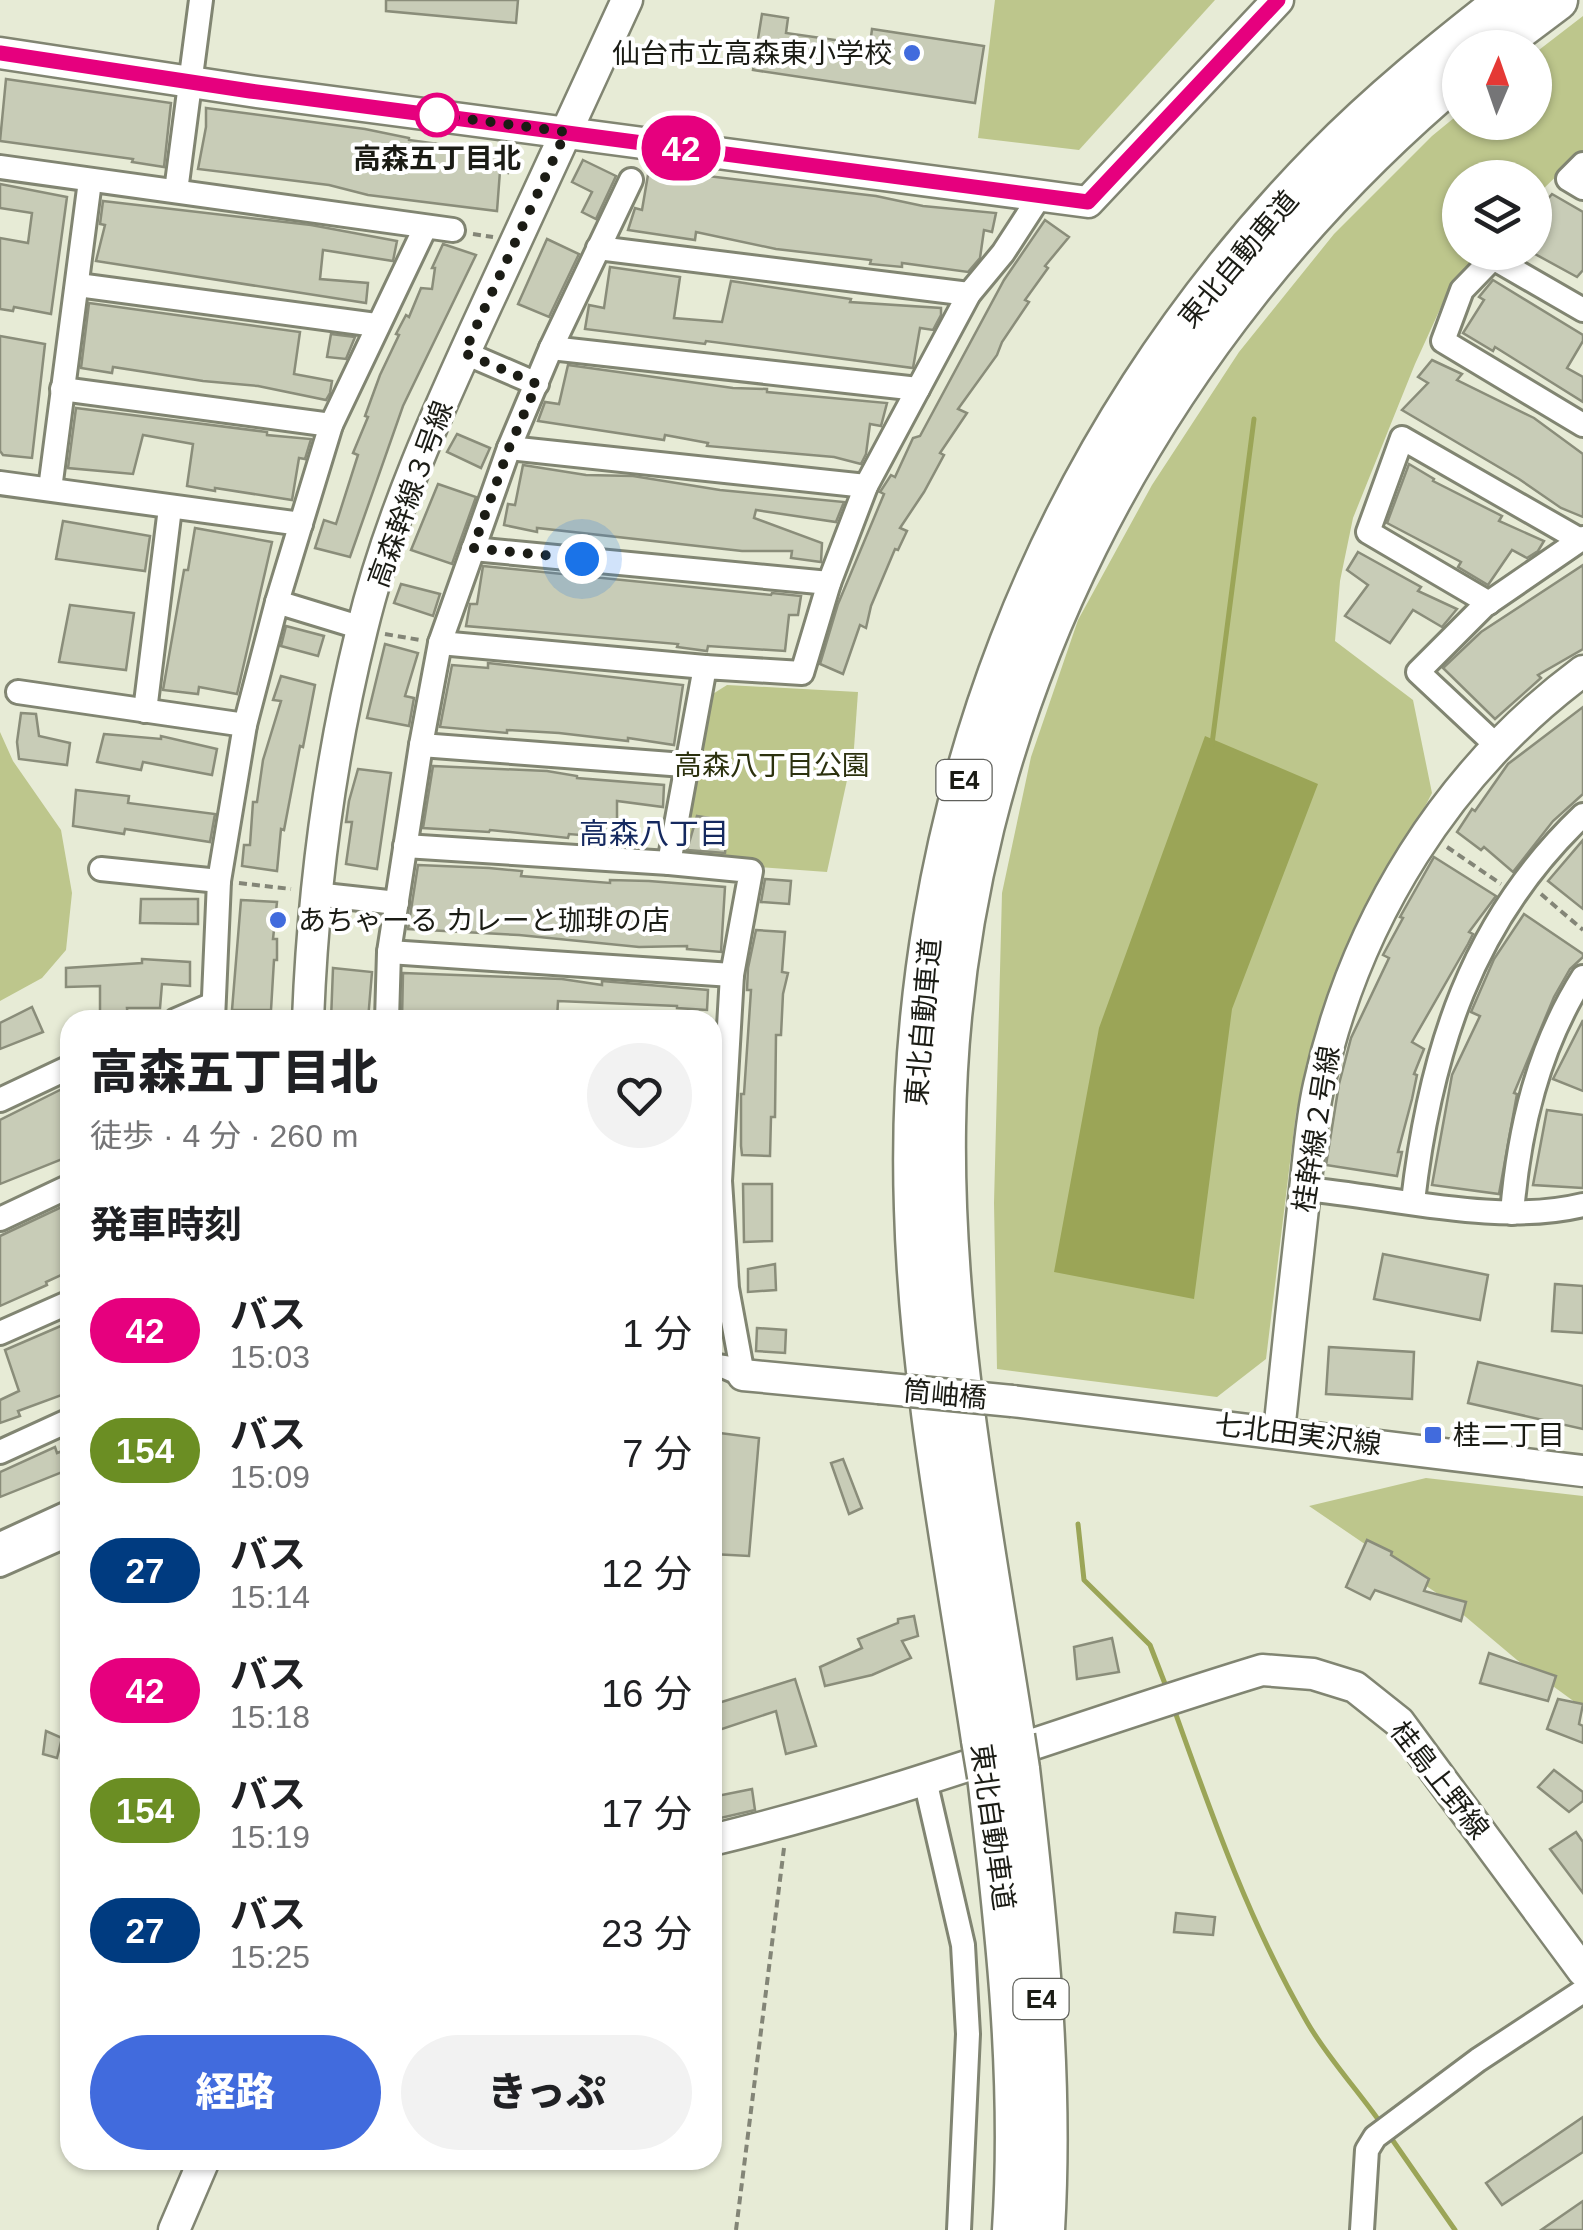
<!DOCTYPE html>
<html lang="ja">
<meta charset="utf-8">
<style>
body{margin:0;font-family:Helvetica,"Noto Sans JP",sans-serif;background:#f2f2f2;color:#202124;height:100vh;display:flex;flex-direction:column;font-size:38px;white-space:nowrap}
*{box-sizing:border-box;margin:0}
p{font-size:32px;color:#757577}
.icon{flex:none;width:55px;height:55px;fill:none;stroke:currentColor;stroke-width:2;stroke-linecap:round;stroke-linejoin:round}
.map{position:relative;flex:1;overflow:hidden}
.side{position:absolute;left:60px;top:1010px;width:662px;height:1160px;display:flex;flex-direction:column;background:#fff;border-radius:30px;box-shadow:0 2px 8px #0004}
.side>*{flex:none}
.badge{padding:0 20px;border-radius:32px;font-size:35px;line-height:65px}
.needle{width:65px;rotate:2deg}
.fabs{position:absolute;left:1442px;top:30px;display:grid;gap:20px}
.fabs a{display:grid;place-items:center;width:110px;height:110px;border-radius:50%;background:#fff;box-shadow:0 2px 8px #0004;font-size:50px}
.you{position:absolute;width:50px;height:50px;margin:-25px;border:8px solid #fff;border-radius:50%;background:#1a73e8;box-shadow:0 0 0 15px #1a73e833}
.map>.badge{position:absolute;translate:-50% -50%;box-shadow:0 0 0 5px #fff}
h2{padding:0 30px;font-size:38px;line-height:90px}
.round{display:grid;place-items:center;flex:none;width:105px;height:105px;border-radius:52px;background:#f2f2f2}
.headline{display:flex;align-items:center;justify-content:space-between;height:170px;padding:0 30px}
h1{font-size:48px;font-weight:800;line-height:75px}
.primary-button{display:flex;gap:20px;margin-top:auto;padding:20px 30px}
.primary-button a{flex:1;height:115px;border-radius:60px;background:#416bdd;color:#fff;font-size:40px;font-weight:800;line-height:115px;text-align:center}
.primary-button a+a{background:#f2f2f2;color:#202124}
ul{padding:0;list-style:none}
li{display:flex;align-items:center;gap:30px;height:120px;padding:0 30px}
li div{flex:1}
li b{display:block;font-size:38px}
li em{font-style:normal}
li .badge{min-width:110px;font-weight:700;text-align:center}
.map>svg:first-child{display:block}
</style>
<div class="map">
<svg width="1583" height="2230" viewBox="0 0 1583 2230">
<rect width="100%" height="100%" fill="#e7ebd6"/>
<g fill="#bdc68c">
<polygon points="995,0 1215,0 1079,150 978,138"/>
<polygon points="1583,16 1583,150 1535,197 1535,178 1460,178 1460,252 1481,253 1451,285 1415,364 1353,518 1340,581 1335,641 1413,700 1432,793 1328,994 1296,1113 1266,1359 1217,1397 997,1369 994,1203 1002,893 1031,757 1078,620 1152,485 1239,352 1334,234 1432,136 1460,113 1460,122 1535,122 1535,53"/>
<polygon points="727,685 858,692 854,748 827,872 679,861 708,697"/>
<polygon points="0,732 13,761 61,830 72,893 66,950 42,978 0,1001"/>
<polygon points="1426,1478 1583,1496 1583,1708 1517,1660 1441,1596 1309,1506"/>
</g>
<polygon fill="#9ba557" points="1205,736 1318,784 1232,1009 1194,1299 1054,1272 1099,1028"/>
<g fill="none" stroke-linecap="round" stroke-linejoin="round">
<g stroke="#9ba557" stroke-width="5">
<polyline points="1212,744 1254,419"/>
<polyline points="1078,1524 1084,1580 1150,1645 1167,1689"/>
<path d="M1174,1709C1212,1816 1250,1924 1307,2022C1327,2057 1357,2089 1380,2122"/>
<polyline points="1389,2135 1455,2230"/>
</g>
</g>
<g fill="#c8ccb7" stroke="#8a8d7a" stroke-width="2.5">
<polygon points="386,0 518,0 516,23 386,11"/>
<polygon points="762,14 788,18 786,33 870,45 872,29 984,46 975,103 753,70"/>
<polygon points="6,79 171,103 164,167 132,162 133,159 0,141"/>
<polygon points="206,108 365,129 409,138 409,140 512,154 508,173 500,171 497,211 368,195 329,185 198,169 206,127"/>
<polygon points="583,160 616,176 596,219 582,212 592,192 572,182"/>
<polygon points="649,169 876,196 923,206 996,213 992,232 984,230 980,258 968,272 902,263 902,267 870,264 871,260 776,249 696,232 695,240 628,230 635,208 642,210"/>
<polygon points="0,184 67,197 51,314 14,307 13,311 0,309 0,238 28,243 32,213 0,208"/>
<polygon points="1552,194 1583,212 1583,270 1577,277 1535,254 1535,214"/>
<polygon points="103,201 311,225 397,241 393,261 323,250 320,279 368,283 366,303 96,261 105,225 100,224"/>
<polygon points="1045,220 1069,237 1045,266 1048,268 1025,300 1029,302 1002,342 997,355 958,409 967,413 940,453 944,455 924,492 900,528 907,531 898,550 895,549 871,606 866,628 860,625 843,674 820,664 838,604 884,494 880,492 891,475 895,477 913,438 920,436 1004,280"/>
<polygon points="547,239 579,254 549,317 518,304"/>
<polygon points="443,244 476,255 403,406 350,557 315,548 324,520 336,524 358,455 353,453 368,417 365,416 380,375 399,335 396,334 406,315 409,317 421,288 432,289 435,268 432,268"/>
<polygon points="610,267 680,277 674,318 722,322 731,281 851,299 850,302 941,308 941,315 933,330 920,328 913,368 706,341 705,344 585,329 589,305 604,308"/>
<polygon points="1493,280 1583,335 1583,341 1567,368 1583,377 1583,402 1495,347 1493,351 1463,333 1484,300 1479,297"/>
<polygon points="89,303 300,332 294,374 332,381 330,393 326,400 258,386 203,381 113,367 112,373 81,368"/>
<polygon points="331,334 355,337 346,359 327,357"/>
<polygon points="0,336 45,344 32,458 3,455 0,451"/>
<polygon points="1432,360 1462,374 1457,380 1534,418 1583,454 1583,517 1561,508 1519,479 1402,410 1428,383 1418,377"/>
<polygon points="568,365 733,388 767,389 767,392 887,403 881,426 870,424 866,454 861,464 834,457 707,446 708,443 665,435 664,440 538,421 545,402 559,404"/>
<polygon points="76,408 267,432 267,435 311,439 305,459 299,458 292,500 215,488 215,491 187,486 193,444 143,435 133,474 68,468"/>
<polygon points="457,434 490,448 481,468 447,452"/>
<polygon points="1409,464 1434,479 1433,481 1502,516 1499,521 1544,541 1538,551 1527,558 1512,550 1488,585 1458,567 1461,562 1387,523"/>
<polygon points="523,465 586,475 633,476 720,490 844,502 836,522 756,510 754,518 822,543 821,562 791,558 792,551 742,551 537,528 537,532 504,525 508,504 515,505"/>
<polygon points="438,484 476,497 452,564 411,550"/>
<polygon points="63,521 150,536 145,571 56,559"/>
<polygon points="195,528 272,542 237,694 199,687 198,694 163,690 184,570 188,570"/>
<polygon points="1358,552 1421,587 1418,591 1457,609 1442,627 1413,610 1390,643 1345,616 1368,585 1347,570"/>
<polygon points="1583,565 1583,649 1538,675 1541,678 1495,719 1443,668 1481,632"/>
<polygon points="483,566 771,595 772,593 801,596 798,615 789,615 785,651 708,646 707,651 677,647 678,644 466,626 470,604 477,604"/>
<polygon points="401,584 440,594 433,616 394,603"/>
<polygon points="70,605 134,613 126,670 59,662"/>
<polygon points="286,626 324,636 318,656 281,646"/>
<polygon points="385,644 418,653 405,696 414,698 409,726 367,718"/>
<polygon points="488,663 683,685 674,745 628,738 628,741 559,733 507,730 507,733 440,727 452,665 488,668"/>
<polygon points="281,676 315,685 303,747 300,746 284,830 281,829 277,871 242,866 244,845 250,845 253,802 257,802 263,760 281,701 273,700"/>
<polygon points="1583,707 1583,794 1553,821 1513,872 1484,847 1481,850 1457,832 1472,809 1475,811 1508,764"/>
<polygon points="21,713 36,714 39,736 70,743 67,765 19,759 17,742"/>
<polygon points="104,734 161,739 161,736 217,749 212,775 143,762 141,770 97,762"/>
<polygon points="433,766 547,771 577,776 577,778 664,785 663,807 617,801 617,838 569,834 568,838 490,830 489,832 423,828"/>
<polygon points="358,769 391,773 377,869 346,864 352,822 346,822 349,801"/>
<polygon points="76,790 129,796 128,803 215,814 210,842 125,829 124,834 73,826"/>
<polygon points="697,816 709,818 715,830 727,831 725,853 687,850"/>
<polygon points="1583,840 1583,909 1548,881"/>
<polygon points="1434,857 1496,896 1469,932 1473,934 1468,944 1412,1042 1424,1049 1414,1074 1417,1075 1412,1099 1398,1152 1402,1152 1397,1176 1326,1165 1339,1084 1351,1038 1389,958 1383,955 1403,918 1400,917"/>
<polygon points="418,865 489,868 522,871 521,876 610,883 610,880 649,881 725,887 721,952 687,949 687,946 639,947 519,935 408,929"/>
<polygon points="765,879 791,881 789,904 761,902"/>
<polygon points="141,899 198,899 198,924 140,923"/>
<polygon points="241,900 277,902 273,939 277,939 277,960 274,960 271,1010 232,1010"/>
<polygon points="1524,914 1583,954 1583,957 1570,969 1554,997 1514,1093 1517,1094 1499,1194 1432,1185 1452,1075 1480,1016 1471,1012 1494,959"/>
<polygon points="756,930 785,932 782,972 788,973 783,994 781,1035 776,1035 775,1117 771,1117 770,1156 742,1155 741,1146 741,1094 744,1094 751,990 747,990 748,968"/>
<polygon points="142,959 190,962 190,986 162,984 160,1008 127,1008 128,1020 100,1020 100,986 66,987 66,968 142,963"/>
<polygon points="333,968 372,972 368,1020 331,1020"/>
<polygon points="403,973 562,979 602,985 602,981 708,990 707,1010 677,1008 677,1006 558,1001 557,1020 402,1020"/>
<polygon points="32,1007 43,1032 0,1049 0,1023"/>
<polygon points="1583,1020 1583,1091 1553,1079"/>
<polygon points="70,1085 70,1156 0,1184 0,1120"/>
<polygon points="1547,1110 1583,1115 1583,1188 1533,1185"/>
<polygon points="743,1184 772,1184 772,1241 744,1242"/>
<polygon points="70,1203 70,1271 46,1282 47,1285 0,1306 0,1236"/>
<polygon points="1383,1254 1488,1275 1480,1320 1374,1299"/>
<polygon points="775,1264 776,1290 748,1292 748,1269"/>
<polygon points="1555,1284 1583,1286 1583,1333 1552,1331"/>
<polygon points="70,1322 70,1392 18,1411 20,1416 0,1423 0,1400 19,1391 5,1350"/>
<polygon points="757,1328 786,1330 785,1353 756,1351"/>
<polygon points="1329,1347 1414,1352 1412,1399 1326,1394"/>
<polygon points="1478,1362 1583,1386 1583,1429 1468,1403"/>
<polygon points="712,1432 759,1438 749,1556 712,1554"/>
<polygon points="55,1447 57,1453 70,1448 70,1469 0,1497 0,1472"/>
<polygon points="843,1459 862,1508 849,1514 831,1463"/>
<polygon points="1367,1540 1392,1552 1391,1555 1429,1579 1424,1591 1466,1602 1461,1621 1375,1590 1370,1599 1346,1587"/>
<polygon points="914,1616 918,1636 902,1641 911,1658 872,1675 825,1686 820,1667 862,1648 858,1639 898,1623 898,1619"/>
<polygon points="1112,1638 1119,1672 1077,1679 1074,1647"/>
<polygon points="1489,1653 1556,1676 1548,1701 1480,1683"/>
<polygon points="795,1679 816,1746 786,1754 776,1711 716,1731 712,1722 712,1705"/>
<polygon points="1558,1699 1583,1704 1579,1724 1583,1726 1583,1743 1547,1729"/>
<polygon points="46,1731 62,1738 57,1758 43,1754"/>
<polygon points="1554,1770 1583,1792 1583,1801 1569,1812 1538,1787"/>
<polygon points="752,1789 755,1810 712,1820 712,1797"/>
<polygon points="1576,1832 1583,1842 1583,1893 1550,1849"/>
<polygon points="1176,1913 1215,1917 1213,1935 1174,1932"/>
<polygon points="1583,2117 1583,2152 1502,2205 1486,2183"/>
<polygon points="1583,2201 1583,2230 1541,2230"/>
</g>
<g fill="none" stroke-linecap="round" stroke-linejoin="round">
<g stroke="#818572" stroke-width="28">
<g id="street">
<polyline points="1583,164 1568,179 1583,188"/>
<polyline points="0,167 453,230"/>
<polyline points="176,191 201,0"/>
<polyline points="598,248 969,294"/>
<polyline points="78,285 376,325"/>
<polyline points="1583,310 1493,258 1462,290 1443,341 1583,425"/>
<polyline points="551,348 918,389"/>
<polyline points="465,353 537,384"/>
<polyline points="62,389 331,425"/>
<polyline points="509,448 866,486"/>
<polyline points="0,483 301,524"/>
<polyline points="50,489 90,181"/>
<polyline points="473,549 829,583"/>
<polyline points="277,602 362,628"/>
<polyline points="1489,603 1368,532 1402,438 1580,540"/>
<polyline points="440,643 705,667"/>
<polyline points="18,692 245,725"/>
<polyline points="145,711 170,508"/>
<polyline points="421,745 684,765"/>
<polyline points="1497,746 1418,672 1484,606 1583,538"/>
<polyline points="405,846 669,863"/>
<polyline points="101,869 219,881"/>
<polyline points="315,894 397,903"/>
<polyline points="389,952 732,975"/>
<polyline points="176,1020 213,1004"/>
<polyline points="213,1020 219,881 245,725 277,602 331,425 425,228"/>
<polyline points="387,1020 389,952 421,745 440,643 509,448 551,348 631,180"/>
<polyline points="0,1100 70,1067"/>
<path d="M1305,1189C1393,1197 1498,1226 1583,1205"/>
<path d="M1413,1201C1430,1053 1471,921 1583,815"/>
<path d="M1512,1213C1519,1129 1538,1048 1583,977"/>
<polyline points="0,1219 70,1186"/>
<polyline points="0,1333 70,1302"/>
<polyline points="712,1365 725,1367 743,1375"/>
<polyline points="743,1375 727,1288 720,1181 732,975 751,871 669,863 705,667 802,673 829,583 866,486 969,294 1003,253 1040,196"/>
<polyline points="0,1452 70,1420"/>
<polyline points="0,1544 70,1512"/>
<polyline points="0,1565 70,1534"/>
<polyline points="925,1780 963,1945 968,2034 959,2230"/>
<polyline points="1362,2230 1367,2150 1375,2137 1478,2060 1583,1991"/>
</g>
</g>
<g stroke="#818572" stroke-width="35">
<g id="secondary">
<polyline points="0,53 250,91 1088,202 1278,0"/>
<path d="M308,1020C313,888 330,758 362,629C389,517 439,408 487,304C534,203 580,101 627,0"/>
<polyline points="743,1375 879,1388"/>
<polyline points="1012,1401 1583,1471"/>
<path d="M1279,1432C1287,1351 1296,1271 1305,1190C1309,1155 1311,1120 1319,1085C1355,920 1447,772 1583,671"/>
<path d="M712,1840C899,1795 1078,1726 1262,1670L1313,1674L1355,1687L1399,1722L1583,1971"/>
<polyline points="174,2230 204,2160"/>
</g>
</g>
<g stroke="#818572" stroke-width="45">
<g id="highway">
<polyline points="1493,48 1557,0"/>
<path d="M1014,1736C983,1535 942,1331 945,1127C950,717 1148,335 1460,74"/>
<path d="M982,1740C956,1565 920,1387 915,1209C902,816 1046,441 1323,159C1380,101 1443,50 1507,0"/>
<path d="M1019,1769C1037,1922 1053,2076 1044,2230"/>
<path d="M988,1776C1006,1927 1023,2078 1013,2230"/>
</g>
</g>
<g stroke="#838577" stroke-width="4" stroke-dasharray="8 5" stroke-linecap="butt">
<polyline points="473,234 493,237"/>
<polyline points="385,634 420,640"/>
<polyline points="1447,847 1501,884"/>
<polyline points="239,883 291,889"/>
<polyline points="1541,894 1583,930"/>
<polyline points="736,2230 784,1848"/>
</g>
<use href="#street" stroke="#fff" stroke-width="22"/>
<use href="#secondary" stroke="#fff" stroke-width="30"/>
<use href="#highway" stroke="#fff" stroke-width="40"/>
<g stroke="#818572" stroke-width="35" stroke-linecap="butt">
<polyline id="secondary-bridge" points="879,1388 1012,1401"/>
</g>
<g stroke="#818572" stroke-width="45" stroke-linecap="butt">
<g id="highway-bridge">
<polyline points="1014,1736 1019,1769"/>
<polyline points="982,1740 988,1776"/>
</g>
</g>
<use href="#secondary-bridge" stroke="#fff" stroke-width="30"/>
<use href="#highway-bridge" stroke="#fff" stroke-width="40"/>
</g>
<g fill="none" stroke-linecap="round" stroke-linejoin="round">
<g stroke="#fff" stroke-width="22">
<polyline id="line" points="0,53 250,91 1088,202 1278,0"/>
</g>
<use href="#line" stroke="#e6007e" stroke-width="15"/>
<polyline stroke="#1b1c15" stroke-width="10" stroke-dasharray="0 18" points="437,115 566,132 464,353 537,384 509,448 473,548 582,559"/>
</g>
<g fill="#416bdd" stroke="#fff" stroke-width="4">
<circle cx="912" cy="53" r="10"/>
<circle cx="278" cy="920" r="10"/>
<rect x="1423" y="1425" width="20" height="20" rx="5"/>
</g>
<circle fill="#fff" stroke="#e6007e" stroke-width="5" cx="437" cy="115" r="20"/>
<g text-anchor="middle" stroke-width="8" stroke-linejoin="round" paint-order="stroke">
<g fill="#fff" stroke="#5f605b" stroke-width="2.5">
<rect x="936.5" y="760" width="55" height="40" rx="8"/>
<rect x="1013.5" y="1979" width="55" height="40" rx="8"/>
</g>
<g font-size="25" font-weight="bold" fill="#1b1c15">
<text x="964" y="789">E4</text>
<text x="1041" y="2008">E4</text>
</g>
<g font-size="28" fill="#1b1c15" stroke="#fff" text-anchor="start">
<text x="892" y="63" text-anchor="end">仙台市立高森東小学校</text>
<text x="298" y="930">あちゃーる カレーと珈琲の店</text>
<text x="1453" y="1445">桂二丁目</text>
</g>
<g font-size="28" font-weight="bold" fill="#1b1c15" stroke="#fff">
<text x="437" y="168">高森五丁目北</text>
</g>
<g font-size="28" fill="#1b1c15" stroke="#fff">
<text transform="translate(1238 259) rotate(-50)" y="10">東北自動車道</text>
<text transform="translate(410 494) rotate(-70)" y="10">高森幹線３号線</text>
<text transform="translate(923 1022) rotate(-85)" y="10">東北自動車道</text>
<text transform="translate(1316 1129) rotate(-81)" y="10">桂幹線２号線</text>
<text transform="translate(945 1394) rotate(5)" y="10">筒岫橋</text>
<text transform="translate(1298 1434) rotate(7)" y="10">七北田実沢線</text>
<text transform="translate(1440 1780) rotate(52)" y="10">桂島上野線</text>
<text transform="translate(993 1827) rotate(82)" y="10">東北自動車道</text>
</g>
<g font-size="28" fill="#2c310e" stroke="#fff">
<text x="772" y="775">高森八丁目公園</text>
</g>
<g font-size="30" fill="#15295f" stroke="#fff">
<text x="654" y="844">高森八丁目</text>
</g>
</g>
</svg>
<div class="fabs">
<a><svg class="needle" viewBox="-14 -14 28 28"><path d="M0-13l5 13h-10z" fill="#e53935"/><path d="M0 13l5-13h-10z" fill="#757577"/></svg></a>
<a><svg class="icon" aria-label="layers" viewBox="0 0 24 24"><path d="M12 4l9 5-9 5-9-5zM3 14l9 5 9-5"/></svg></a>
</div>
<div class="you" style="left:582px;top:559px"></div>
<b class="badge" style="left:681px;top:148px;background:#e6007e;color:#fff">42</b>
<section class="side">
<div class="headline"><div><h1>高森五丁目北</h1><p>徒歩 · 4 分 · 260 m</p></div><a class="round"><svg class="icon" aria-label="heart" viewBox="0 0 24 24"><path d="M12 20l-8-8c-3-5 5-10 8-4 3-6 11-1 8 4z"/></svg></a></div>
<h2>発車時刻</h2>
<ul>
<li><span class="badge" style="background:#e6007e;color:#fff">42</span><div><b>バス</b><p>15:03</p></div><em>1 分</em></li>
<li><span class="badge" style="background:#6b8e23;color:#fff">154</span><div><b>バス</b><p>15:09</p></div><em>7 分</em></li>
<li><span class="badge" style="background:#003b80;color:#fff">27</span><div><b>バス</b><p>15:14</p></div><em>12 分</em></li>
<li><span class="badge" style="background:#e6007e;color:#fff">42</span><div><b>バス</b><p>15:18</p></div><em>16 分</em></li>
<li><span class="badge" style="background:#6b8e23;color:#fff">154</span><div><b>バス</b><p>15:19</p></div><em>17 分</em></li>
<li><span class="badge" style="background:#003b80;color:#fff">27</span><div><b>バス</b><p>15:25</p></div><em>23 分</em></li>
</ul>
<div class="primary-button"><a>経路</a><a>きっぷ</a></div>
</section>
</div>
